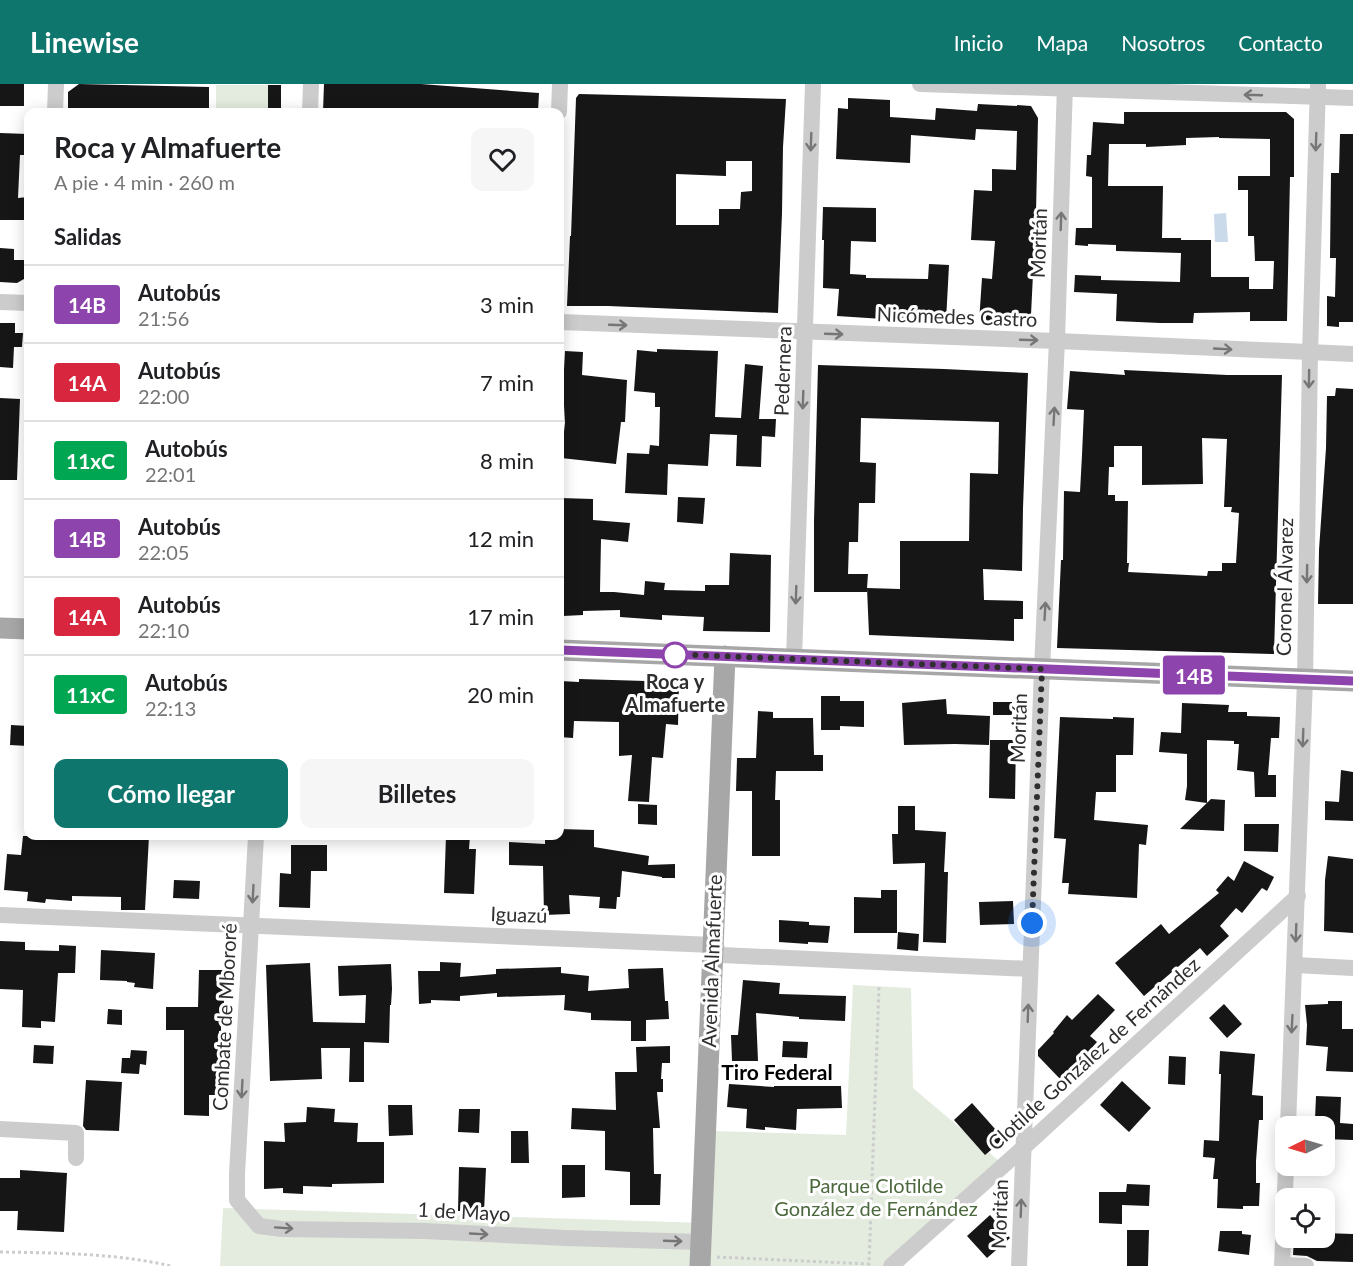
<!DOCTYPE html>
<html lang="es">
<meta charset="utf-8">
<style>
body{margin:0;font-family:Lato,sans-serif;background:#f6f6f6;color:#202124;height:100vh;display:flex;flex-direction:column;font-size:22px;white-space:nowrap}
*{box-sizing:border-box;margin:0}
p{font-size:20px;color:#757577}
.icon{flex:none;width:33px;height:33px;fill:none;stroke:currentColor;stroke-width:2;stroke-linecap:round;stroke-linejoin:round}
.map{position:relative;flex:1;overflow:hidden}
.panel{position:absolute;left:24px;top:24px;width:540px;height:732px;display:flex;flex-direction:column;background:#fff;border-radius:12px;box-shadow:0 3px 15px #0003}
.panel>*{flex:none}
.badge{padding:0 12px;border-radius:4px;font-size:21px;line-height:39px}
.needle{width:39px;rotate:265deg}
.tools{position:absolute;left:1275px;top:1032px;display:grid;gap:12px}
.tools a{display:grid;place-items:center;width:60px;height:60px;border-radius:12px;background:#fff;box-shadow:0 3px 15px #0003;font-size:30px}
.you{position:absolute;width:30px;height:30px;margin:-15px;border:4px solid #fff;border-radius:50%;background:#1a73e8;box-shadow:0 0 0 9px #1a73e833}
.map>.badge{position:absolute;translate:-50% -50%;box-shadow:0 0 0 3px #fff}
h2{padding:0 30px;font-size:22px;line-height:54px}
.round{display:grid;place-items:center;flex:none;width:63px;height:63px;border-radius:12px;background:#f6f6f6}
.summary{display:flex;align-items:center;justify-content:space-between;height:102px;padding:0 30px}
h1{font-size:28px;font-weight:700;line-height:45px}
.button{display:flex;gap:12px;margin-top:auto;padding:12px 30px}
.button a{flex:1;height:69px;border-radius:12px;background:#0f766e;color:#fff;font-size:24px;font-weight:700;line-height:69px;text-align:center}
.button a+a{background:#f6f6f6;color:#202124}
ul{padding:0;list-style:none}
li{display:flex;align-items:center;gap:18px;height:78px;padding:0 30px;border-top:2px solid #e0e0e0}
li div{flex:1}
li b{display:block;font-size:22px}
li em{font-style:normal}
li .badge{min-width:66px;font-weight:700;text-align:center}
header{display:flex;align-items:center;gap:36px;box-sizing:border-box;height:84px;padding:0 30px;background:#0f766e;color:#fff}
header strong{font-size:28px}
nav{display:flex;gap:33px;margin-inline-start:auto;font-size:21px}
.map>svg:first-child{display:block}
</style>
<header>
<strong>Linewise</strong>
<nav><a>Inicio</a><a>Mapa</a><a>Nosotros</a><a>Contacto</a></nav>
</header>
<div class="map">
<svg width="1353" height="1182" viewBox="0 0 1353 1182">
<rect width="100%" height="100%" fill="#fff"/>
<g fill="#e3ecde">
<rect x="216" y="1" width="52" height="27"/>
<polygon points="853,901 911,904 913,1004 1006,1083 903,1182 220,1182 223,1124 705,1139 710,1047 846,1051"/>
</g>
<polygon fill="#cbdaeb" points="1226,129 1228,158 1215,158 1214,130"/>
<g fill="#161616" fill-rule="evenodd">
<rect x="0" y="0" width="24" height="22"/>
<polygon points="79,0 209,3 209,28 68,28 68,8"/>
<polygon points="324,0 421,0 539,9 538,28 323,28"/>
<rect x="268" y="1" width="13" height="27"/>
<path d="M579,10L786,15L783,63L782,129L778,229L608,222H567L570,152H571L576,14ZM726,77H752V107L741,108L740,125H719V141H676V90L726,92Z"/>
<polygon points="848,14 890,16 890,33 935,36 936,24 977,27 978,20 1017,22 1017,21 1031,22 1038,34 1036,129 1031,231 998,230 996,239 979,238 982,194 992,195 995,157 971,156 974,106 992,107 992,85 1016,86 1017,47 976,45 975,56 911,51 910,79 836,75 838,24 848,25"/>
<path d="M1124,28H1286L1294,35V93H1290L1287,237H1250V228L1194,229L1193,239H1160L1116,237L1117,210L1074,208L1075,191L1101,192V196L1180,198L1181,169L1116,167V161L1088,160V162L1075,161L1076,144H1092V93L1086,92L1087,71H1091L1093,38L1124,40ZM1219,53V54L1270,55V92H1238V106H1248V152H1254L1255,177H1274L1273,205H1249V193H1211V156H1181V154H1162L1163,102H1108L1109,60H1146V63L1186,61V54Z"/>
<polygon points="0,49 28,50 28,71 20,71 18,114 28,113 27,136 0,136"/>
<polygon points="1340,50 1353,50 1353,238 1339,238 1339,243 1327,242 1327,212 1335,213 1336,174 1330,174 1331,89 1339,89"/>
<polygon points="823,123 876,124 876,158 851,157 850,190 866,191 866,194 928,195 929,180 949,181 946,237 907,235 907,236 883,235 837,232 839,205 823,204 824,156 822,156"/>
<polygon points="0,164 14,165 14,176 25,176 24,195 17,199 0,198"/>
<polygon points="0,239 15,239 15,249 23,249 22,263 14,263 13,284 0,283"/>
<polygon points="657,265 718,267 715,333 741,334 745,280 763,282 759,335 776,335 775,353 762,352 761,383 736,382 737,351 710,350 708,382 668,380 667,411 625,409 627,369 649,370 650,361 659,362 660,323 655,323 655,309 634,307 637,266 657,268"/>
<polygon points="565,267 583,268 582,291 627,296 625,338 621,338 616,380 561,374 565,339 563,304"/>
<path d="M818,281L944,285L1028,289L1023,424L1022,487L983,485L984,516L1023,517V535H1014V557L869,551L867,504V508H814V437ZM861,334L999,338L998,390L970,389L969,457H900V505L867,504L868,490H848L849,458H858L859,419H875L876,379L860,378Z"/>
<path d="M1124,286L1227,291H1282L1274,570L1057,564L1061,476H1063L1064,407L1080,408L1082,371L1084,326L1067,325L1070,287L1125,291ZM1202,354L1227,355L1224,423H1232L1231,428L1239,429L1236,479H1222V487H1208L1207,492L1128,488L1129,479H1127L1128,417H1115V411H1108L1109,383H1114V362H1142V401L1203,400Z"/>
<polygon points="1336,304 1353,305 1353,520 1318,520 1319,466 1326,364 1327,312 1335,312"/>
<polygon points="0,314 20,315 17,396 0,396"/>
<polygon points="678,413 705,414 703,440 677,438"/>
<polygon points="560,414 593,415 593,436 630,439 628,458 601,455 600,508 614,508 644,511 645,497 665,499 664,506 705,507 705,501 729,501 730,469 771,471 770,548 703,547 704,533 662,531 662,536 620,533 620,526 583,527 583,531 563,532 563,467 560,467"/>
<polygon points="579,595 679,598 678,641 666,640 663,674 652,673 649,718 628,717 632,671 619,672 619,638 574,637 573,654 560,653 560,597 579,598"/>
<polygon points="821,612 840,612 840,617 864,617 864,643 840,642 840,646 821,646"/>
<polygon points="946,615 947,630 990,632 989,661 955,660 904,661 902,619"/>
<rect x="993" y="618" width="19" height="13"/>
<polygon points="1182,619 1229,621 1228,628 1247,628 1247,632 1280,633 1279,654 1271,654 1268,691 1276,691 1276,713 1255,713 1254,688 1237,686 1239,660 1234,660 1234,657 1207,656 1207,719 1185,716 1187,702 1187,670 1159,668 1161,648 1181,649"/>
<polygon points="758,627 773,628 773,634 813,634 814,671 823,671 823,687 776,687 775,716 780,716 780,772 752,772 752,707 736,707 737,674 756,674"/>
<polygon points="1060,633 1113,635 1113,633 1134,634 1133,671 1116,671 1116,708 1096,708 1094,736 1148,741 1146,761 1139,760 1137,814 1068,810 1069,799 1062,799 1066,755 1054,754"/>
<polygon points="11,641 28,642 28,662 10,661"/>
<polygon points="990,656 1016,656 1015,715 989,714"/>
<polygon points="1341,686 1353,688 1353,737 1325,736 1325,717 1339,718"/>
<polygon points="1211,715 1225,716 1224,747 1180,745"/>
<polygon points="638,720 657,721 657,741 638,740"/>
<polygon points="898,722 915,722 915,746 946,748 944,788 948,788 946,859 923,858 925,779 893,780 892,750 898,750"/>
<polygon points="1244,740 1279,740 1278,768 1244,767"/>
<polygon points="560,745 594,746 594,763 649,772 648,781 675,780 675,794 662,794 662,793 622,787 620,813 617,813 616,825 599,824 600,813 569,811 570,830 544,831 543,782 509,781 509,758 545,760 545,752 560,752"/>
<polygon points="23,752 149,752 145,826 121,826 121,813 72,812 72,817 46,815 45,819 27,817 28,808 4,806 7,770 21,771"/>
<polygon points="446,752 470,752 469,765 476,765 474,810 444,809"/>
<polygon points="291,761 327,761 327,787 311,787 310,824 279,823 280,789 291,790"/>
<polygon points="1328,772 1353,775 1353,849 1324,847 1325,796"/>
<polygon points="1244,777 1274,793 1267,807 1262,804 1242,829 1236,824 1220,842 1229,852 1207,872 1200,864 1144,912 1115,879 1161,840 1169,850 1219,809 1216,806 1228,792 1234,797"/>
<polygon points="174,796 200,797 199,815 173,814"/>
<polygon points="881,806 897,806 897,849 854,849 854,813 881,814"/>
<polygon points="1013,817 1014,840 980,841 979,818"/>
<polygon points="779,836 809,838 809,841 830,842 828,859 808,858 808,860 779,858"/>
<polygon points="898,848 919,850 918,867 897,865"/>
<polygon points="0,857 25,858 25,866 59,867 59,861 76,862 75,889 58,889 55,938 41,937 41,944 22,943 23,906 0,905"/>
<polygon points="101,866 155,869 153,905 134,903 135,899 127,898 127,897 100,896"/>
<polygon points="440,878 461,879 460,893 496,890 496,885 561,883 561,889 589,892 588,907 629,904 628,885 663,884 665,917 668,917 669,935 646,936 646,957 631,957 631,937 591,936 591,929 564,926 565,911 497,913 497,909 460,912 460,917 431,916 431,919 419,920 418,887 440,887"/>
<polygon points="310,879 313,938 365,939 366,911 339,912 338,882 391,880 392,905 391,921 390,921 389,959 364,958 364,998 349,998 350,964 321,964 322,995 270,997 266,881"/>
<polygon points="199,886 224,886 224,924 221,924 221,947 219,947 219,1011 209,1011 209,1032 184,1031 184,946 166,946 166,923 198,923"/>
<polygon points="743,896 780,899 779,910 846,912 845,937 799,935 799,933 756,929 758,977 732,977 731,951 738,951"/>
<polygon points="1098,910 1115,926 1090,952 1097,958 1062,997 1038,972 1038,966 1054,949 1053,948 1067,931 1072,936"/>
<polygon points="1328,917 1342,917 1342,945 1353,945 1353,988 1326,987 1328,963 1306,961 1307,941 1305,921 1328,920"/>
<polygon points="1224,920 1242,940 1227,954 1209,934"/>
<polygon points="108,925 122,926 122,941 107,940"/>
<polygon points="783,957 808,958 807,974 782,973"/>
<polygon points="34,961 54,962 53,980 33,979"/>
<polygon points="670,962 670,979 662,979 661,995 663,995 663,1008 657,1008 660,1044 653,1044 654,1090 661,1090 660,1121 630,1121 630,1088 605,1086 605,1047 571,1045 572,1024 616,1026 615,988 637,988 636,963"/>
<polygon points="131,966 147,967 146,981 140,980 139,990 121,989 122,974 130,974"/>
<polygon points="1220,967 1255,970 1252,1011 1263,1012 1263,1036 1259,1036 1256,1077 1256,1099 1260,1099 1259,1122 1243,1122 1243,1125 1217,1124 1218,1095 1213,1095 1215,1074 1203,1073 1204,1056 1219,1057 1221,990 1219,990"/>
<polygon points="1169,972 1186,973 1185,1001 1168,1000"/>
<polygon points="86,996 122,998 119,1047 86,1046 83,1042"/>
<polygon points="1122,997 1151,1024 1129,1048 1100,1021"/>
<polygon points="729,1000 774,1003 774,1002 841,1002 842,1024 797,1025 796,1046 765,1043 765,1046 746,1044 747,1025 727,1023"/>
<polygon points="1316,1012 1341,1013 1340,1039 1353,1040 1353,1056 1324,1055 1324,1042 1316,1042 1317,1035 1315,1035"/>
<polygon points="972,1019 1004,1055 985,1071 954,1036"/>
<polygon points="388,1021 412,1021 413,1051 389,1052"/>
<polygon points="307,1023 335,1025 334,1038 358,1039 357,1058 384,1058 384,1099 332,1100 332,1103 303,1102 303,1110 283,1109 283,1104 264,1105 264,1057 285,1058 284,1039 306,1038"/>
<polygon points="459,1025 480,1025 479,1049 458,1048"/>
<polygon points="511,1047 528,1047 529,1079 511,1079"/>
<polygon points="562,1081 585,1081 585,1113 562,1114"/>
<polygon points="459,1083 486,1084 484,1128 458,1127"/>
<polygon points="20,1086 67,1089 64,1148 17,1146 18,1127 0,1127 0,1094 20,1094"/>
<polygon points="1127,1100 1150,1101 1149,1122 1122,1121 1122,1140 1099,1139 1099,1108 1126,1108"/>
<polygon points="990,1131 1010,1154 987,1174 967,1152"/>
<polygon points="1127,1146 1149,1146 1148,1182 1127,1182"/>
<polygon points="1220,1147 1242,1147 1242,1150 1251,1151 1249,1171 1218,1167"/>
<polygon points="1324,1149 1353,1150 1353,1178 1317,1177 1307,1172 1293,1171 1294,1154 1324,1154"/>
</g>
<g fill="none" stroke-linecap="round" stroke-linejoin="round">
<g stroke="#ccc" stroke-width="3" stroke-dasharray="3 3" stroke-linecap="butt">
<path d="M0,1168C57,1169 115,1169 171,1182"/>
<polyline points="717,1173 869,1180 879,903"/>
</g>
<g stroke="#ccc" stroke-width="16">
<polyline points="920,0 1353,14"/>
<polyline points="55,28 56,0"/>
<polyline points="310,28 311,0"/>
<polyline points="559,28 560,0"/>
<polyline points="0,218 28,219"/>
<polyline points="560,238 1057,257 1353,270"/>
<polyline points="794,575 813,0"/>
<polyline points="256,752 237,1090 237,1116 259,1142 282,1145 425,1147 566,1154 700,1158"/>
<polyline points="0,831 713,861 721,871 1030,885"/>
<polyline points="1295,881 1353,884"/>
<polyline points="1288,1042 1305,596 1310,270 1318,0"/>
<polyline points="0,1045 76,1049 76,1074"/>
<polyline points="1282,1181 1306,1182"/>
<polyline points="891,1182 1023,1064 1298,812"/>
<polyline points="1019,1182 1042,585 1057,257 1065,0"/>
<polyline points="1282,1182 1286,1082"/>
</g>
<g stroke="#a7a7a7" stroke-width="21">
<polyline points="0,544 28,545"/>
<polyline points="560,566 1353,597"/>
<polyline points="700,1182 725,572"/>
</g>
</g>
<defs><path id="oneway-shaft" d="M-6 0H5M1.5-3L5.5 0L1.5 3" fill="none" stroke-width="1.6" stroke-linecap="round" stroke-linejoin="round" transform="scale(1.5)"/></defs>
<g stroke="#767676">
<use href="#oneway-shaft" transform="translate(1253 11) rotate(-178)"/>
<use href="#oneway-shaft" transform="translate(811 58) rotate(92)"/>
<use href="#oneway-shaft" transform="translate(1316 58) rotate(92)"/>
<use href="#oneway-shaft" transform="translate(1061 137) rotate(-88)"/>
<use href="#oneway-shaft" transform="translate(618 241) rotate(2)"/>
<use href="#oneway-shaft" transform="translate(834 250) rotate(2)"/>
<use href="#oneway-shaft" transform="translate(1029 256) rotate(2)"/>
<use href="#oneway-shaft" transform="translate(1223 265) rotate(3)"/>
<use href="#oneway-shaft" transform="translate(1309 295) rotate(91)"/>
<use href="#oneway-shaft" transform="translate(803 316) rotate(92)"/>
<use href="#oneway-shaft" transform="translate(1054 332) rotate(-87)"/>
<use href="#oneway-shaft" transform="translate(1307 490) rotate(91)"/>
<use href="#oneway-shaft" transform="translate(796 511) rotate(92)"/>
<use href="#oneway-shaft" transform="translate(1045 527) rotate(-87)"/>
<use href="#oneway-shaft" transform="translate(1303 654) rotate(92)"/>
<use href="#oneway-shaft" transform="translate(253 810) rotate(93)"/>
<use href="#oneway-shaft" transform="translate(1296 849) rotate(92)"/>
<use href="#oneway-shaft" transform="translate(1028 929) rotate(-88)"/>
<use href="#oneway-shaft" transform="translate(1292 940) rotate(93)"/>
<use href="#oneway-shaft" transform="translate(242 1005) rotate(93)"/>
<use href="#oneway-shaft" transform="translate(1021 1124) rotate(-88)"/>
<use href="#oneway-shaft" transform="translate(284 1144) rotate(4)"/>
<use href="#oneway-shaft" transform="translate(479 1150) rotate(3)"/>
<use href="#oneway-shaft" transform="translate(673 1157) rotate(2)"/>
</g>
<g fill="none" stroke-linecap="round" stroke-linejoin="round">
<g stroke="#fff" stroke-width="14">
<polyline id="line" points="560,566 1353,597"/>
</g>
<use href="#line" stroke="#8e44ad" stroke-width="9"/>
<polyline stroke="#2f2f2f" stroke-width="6" stroke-dasharray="0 10.8" points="675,571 669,570 1042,585 1032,839"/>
</g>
<circle fill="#fff" stroke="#8e44ad" stroke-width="3" cx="675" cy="571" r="12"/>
<g text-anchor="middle" stroke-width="6" stroke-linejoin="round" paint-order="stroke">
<g font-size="20" fill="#2f2f2f" stroke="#fff">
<text transform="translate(1039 159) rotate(-88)" y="7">Moritán</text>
<text transform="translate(957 233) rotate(2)" y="7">Nicómedes Castro</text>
<text transform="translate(783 287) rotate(-88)" y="7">Pedernera</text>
<text transform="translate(1285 503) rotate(-89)" y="7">Coronel Álvarez</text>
<text transform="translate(1019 644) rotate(-88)" y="7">Moritán</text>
<text transform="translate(519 831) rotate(2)" y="7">Iguazú</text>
<text transform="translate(712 877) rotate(-88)" y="7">Avenida Almafuerte</text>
<text transform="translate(225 933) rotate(-87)" y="7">Combate de Mbororé</text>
<text transform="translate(1094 970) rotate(-42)" y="7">Clotilde González de Fernández</text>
<text transform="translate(464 1128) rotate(3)" y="7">1 de Mayo</text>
<text transform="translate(1000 1130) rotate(-88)" y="7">Moritán</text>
</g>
<g font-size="20" font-weight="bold" fill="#2f2f2f" stroke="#fff">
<text x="675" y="605">Roca y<tspan x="675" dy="23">Almafuerte</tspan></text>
</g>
<g font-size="20" fill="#4c693e" stroke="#fff">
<text x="876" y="1109">Parque Clotilde<tspan x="876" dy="23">González de Fernández</tspan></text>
</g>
<g font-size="21" font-weight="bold" fill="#000" stroke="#fff">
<text x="777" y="996">Tiro Federal</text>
</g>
</g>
</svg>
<div class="tools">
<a><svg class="needle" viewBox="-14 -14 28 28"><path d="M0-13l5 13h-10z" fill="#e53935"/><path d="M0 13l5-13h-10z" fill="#757577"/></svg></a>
<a><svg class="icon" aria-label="locate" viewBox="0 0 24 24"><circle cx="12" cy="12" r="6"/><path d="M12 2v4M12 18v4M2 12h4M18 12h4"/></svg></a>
</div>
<div class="you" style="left:1032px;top:839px"></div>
<b class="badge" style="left:1194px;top:591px;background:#8e44ad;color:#fff">14B</b>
<section class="panel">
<div class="summary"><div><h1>Roca y Almafuerte</h1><p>A pie · 4 min · 260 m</p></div><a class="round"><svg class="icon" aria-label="heart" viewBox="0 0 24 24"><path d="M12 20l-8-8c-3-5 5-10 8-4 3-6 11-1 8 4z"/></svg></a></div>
<h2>Salidas</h2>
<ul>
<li><span class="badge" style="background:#8e44ad;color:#fff">14B</span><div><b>Autobús</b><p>21:56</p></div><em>3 min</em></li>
<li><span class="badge" style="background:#d7263d;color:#fff">14A</span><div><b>Autobús</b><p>22:00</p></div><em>7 min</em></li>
<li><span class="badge" style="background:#00a651;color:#fff">11xC</span><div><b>Autobús</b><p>22:01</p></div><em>8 min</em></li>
<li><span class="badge" style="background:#8e44ad;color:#fff">14B</span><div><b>Autobús</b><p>22:05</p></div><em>12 min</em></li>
<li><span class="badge" style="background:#d7263d;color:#fff">14A</span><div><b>Autobús</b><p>22:10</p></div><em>17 min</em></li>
<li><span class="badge" style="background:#00a651;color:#fff">11xC</span><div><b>Autobús</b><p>22:13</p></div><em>20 min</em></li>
</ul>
<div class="button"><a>Cómo llegar</a><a>Billetes</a></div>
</section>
</div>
